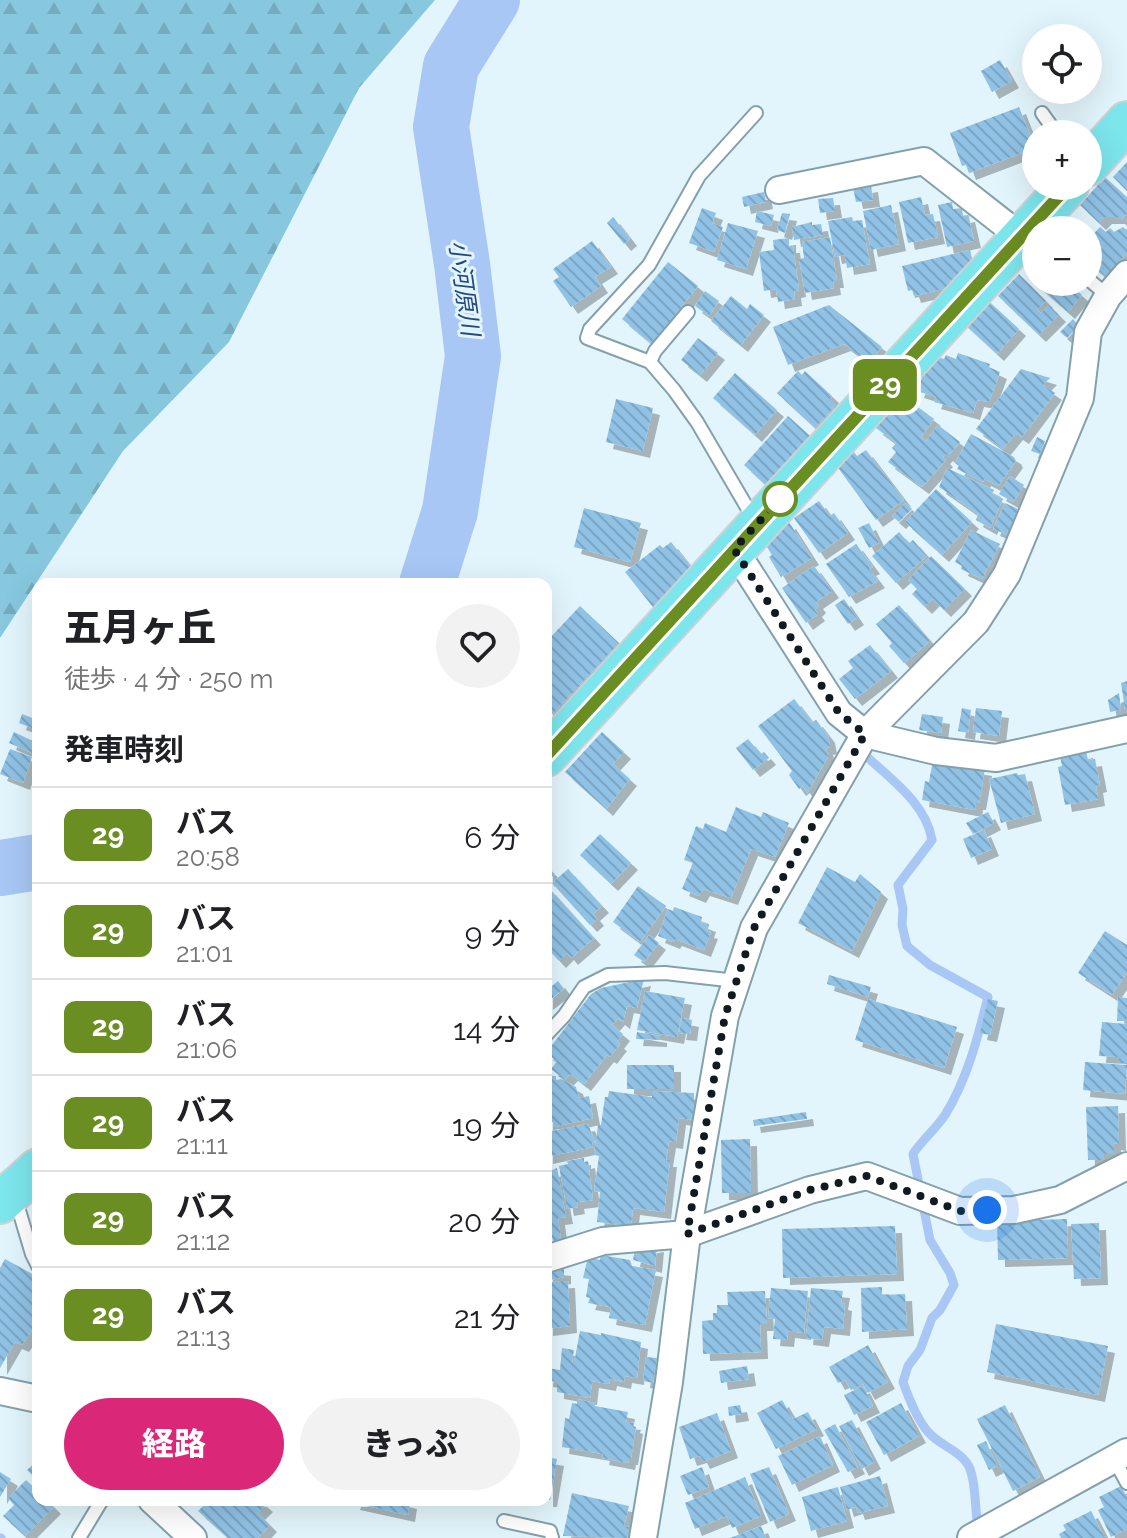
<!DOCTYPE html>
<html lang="ja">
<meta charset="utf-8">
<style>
body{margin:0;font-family:Raleway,"Noto Sans JP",sans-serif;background:#f2f2f2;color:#202124;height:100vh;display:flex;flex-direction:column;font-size:30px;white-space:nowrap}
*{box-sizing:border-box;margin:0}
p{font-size:26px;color:#757577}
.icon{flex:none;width:44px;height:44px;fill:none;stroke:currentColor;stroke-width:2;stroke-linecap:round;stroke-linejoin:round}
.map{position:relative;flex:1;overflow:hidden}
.sheet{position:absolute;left:32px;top:578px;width:520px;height:928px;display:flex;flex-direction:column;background:#fff;border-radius:16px;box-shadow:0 8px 32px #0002}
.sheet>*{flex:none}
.badge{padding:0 16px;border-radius:12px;font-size:28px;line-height:52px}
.buttons{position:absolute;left:1022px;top:24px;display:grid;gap:16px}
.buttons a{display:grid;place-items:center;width:80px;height:80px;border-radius:50%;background:#fff;box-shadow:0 8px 32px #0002;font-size:40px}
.you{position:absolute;width:40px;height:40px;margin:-20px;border:6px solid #fff;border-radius:50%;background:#1a73e8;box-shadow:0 0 0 12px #1a73e833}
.map>.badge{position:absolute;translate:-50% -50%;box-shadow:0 0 0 4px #fff}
h2{padding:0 32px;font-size:30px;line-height:72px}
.round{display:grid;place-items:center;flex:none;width:84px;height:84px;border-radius:42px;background:#f2f2f2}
.overview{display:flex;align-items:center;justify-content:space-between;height:136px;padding:0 32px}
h1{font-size:38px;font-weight:800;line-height:60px}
.cta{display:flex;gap:16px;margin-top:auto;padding:16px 32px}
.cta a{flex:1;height:92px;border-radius:48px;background:#db2777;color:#fff;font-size:32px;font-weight:800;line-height:92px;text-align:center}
.cta a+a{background:#f2f2f2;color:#202124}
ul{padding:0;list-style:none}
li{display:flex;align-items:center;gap:24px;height:96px;padding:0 32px;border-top:2px solid #e0e0e0}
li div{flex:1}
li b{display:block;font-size:30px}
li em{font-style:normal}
li .badge{min-width:88px;font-weight:700;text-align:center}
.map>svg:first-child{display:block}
</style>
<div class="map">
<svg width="1127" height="1538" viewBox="0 0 1127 1538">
<defs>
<pattern id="forest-firs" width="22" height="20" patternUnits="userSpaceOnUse" patternTransform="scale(2)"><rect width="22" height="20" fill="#87c8de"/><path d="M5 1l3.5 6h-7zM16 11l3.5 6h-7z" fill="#74abbe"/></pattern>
<pattern id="building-back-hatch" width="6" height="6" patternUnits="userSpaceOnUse" patternTransform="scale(2)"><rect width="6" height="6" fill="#90c2e5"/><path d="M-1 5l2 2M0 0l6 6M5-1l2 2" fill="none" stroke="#7ba6c4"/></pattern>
<filter id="shadow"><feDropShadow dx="7" dy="7" stdDeviation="0" flood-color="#0004"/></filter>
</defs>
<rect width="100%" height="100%" fill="#e3f5fc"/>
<polygon fill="url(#forest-firs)" points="0,0 435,0 359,88 229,342 123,451 0,638"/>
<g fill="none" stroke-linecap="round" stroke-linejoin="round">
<g stroke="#a8c7f5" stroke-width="9">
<path d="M864,754C890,779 926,803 932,840L898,885L903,909L902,925L907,946L930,965L988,997C978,1037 967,1080 945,1115C935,1130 922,1140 913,1154L930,1240L950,1273L954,1285L940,1310L932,1318L920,1350L908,1366L903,1382C909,1399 917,1419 928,1432C940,1446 964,1452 970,1469C977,1487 974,1511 979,1531"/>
<polyline points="0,1538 1,1538"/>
</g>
<g stroke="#a8c7f5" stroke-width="56">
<polyline points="427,584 450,511 473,356 462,264 441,127 451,66 492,0"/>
<polyline points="0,868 38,862"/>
</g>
</g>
<g fill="url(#building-back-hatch)" filter="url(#shadow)">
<polygon points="1000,60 1012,81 992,92 981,71"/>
<polygon points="1019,107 1035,148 969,173 966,165 962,166 950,133"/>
<polygon points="1127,162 1127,191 1113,177"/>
<polygon points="1105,177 1127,197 1127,213 1121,220 1118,217 1105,217 1099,223 1080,205"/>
<polygon points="871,185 873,200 856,202 853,188"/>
<polygon points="764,192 766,202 744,207 742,197"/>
<polygon points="921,197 925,215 933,214 938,237 908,243 899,202"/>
<polygon points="833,198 835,211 820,213 818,199"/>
<polygon points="952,202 953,209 962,208 963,216 968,215 974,241 947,247 938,205"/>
<polygon points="891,205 899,244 871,250 863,211"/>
<polygon points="702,208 716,213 712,223 723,227 714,252 689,243"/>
<polygon points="757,211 774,215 771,226 755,222"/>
<polygon points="782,213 790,214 785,233 777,230"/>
<polygon points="613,217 630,239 624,244 607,223"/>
<polygon points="852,217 853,221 862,220 870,264 847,268 845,255 835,257 828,221"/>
<polygon points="812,222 812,225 821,224 823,235 794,240 792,227"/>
<polygon points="728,223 758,231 746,269 717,260"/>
<polygon points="1100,227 1106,232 1110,228 1114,232 1123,227 1127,230 1127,253 1106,277 1088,262 1088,240"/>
<polygon points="830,237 837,281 833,281 834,288 805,293 799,259 804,258 802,242"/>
<polygon points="789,238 789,246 793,246 799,290 794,291 795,299 778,302 776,289 764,291 759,252 774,250 773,240"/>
<polygon points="592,241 611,267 595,277 601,286 571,307 553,281 559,277 553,269"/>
<polygon points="970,250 976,274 950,280 952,287 914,296 912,290 908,291 902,266"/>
<polygon points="668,262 698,286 652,344 622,319"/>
<polygon points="1036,267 1036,282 1067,282 1082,295 1068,312 1028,277"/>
<polygon points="1019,274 1046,301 1037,310 1041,313 1049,305 1059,315 1039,335 998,296"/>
<polygon points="705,291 719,301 709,316 695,306"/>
<polygon points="982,295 1019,329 997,354 960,320"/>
<polygon points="731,296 747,309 750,304 764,315 741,345 711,321"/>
<polygon points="829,305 882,347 869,363 844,344 788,365 773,327"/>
<polygon points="1073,319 1079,326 1067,338 1060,332"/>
<polygon points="698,338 718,353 700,375 681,360"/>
<polygon points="958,353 990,364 989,367 1000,372 989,402 977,400 973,413 934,402 936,397 917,391 930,355 944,359 946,355 956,359"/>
<polygon points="1021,369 1050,378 1043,385 1055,393 1022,437 1016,433 1003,449 976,429"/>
<polygon points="798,371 802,375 805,371 832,396 830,399 836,405 815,428 777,393"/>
<polygon points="735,373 777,410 755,435 713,398"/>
<polygon points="902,395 934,419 921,437 926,441 938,425 960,442 948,456 946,454 943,457 946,460 922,487 888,462 896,452 892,448 896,443 876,428"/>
<polygon points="616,399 653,408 643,451 606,442"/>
<polygon points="788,416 817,442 772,491 744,465"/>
<polygon points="971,434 1014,457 1016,461 998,486 984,479 983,482 957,469 959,466 955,463"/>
<polygon points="1037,437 1045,441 1040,454 1031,451"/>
<polygon points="866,450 904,500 876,520 836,465 854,452 857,456"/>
<polygon points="947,468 994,490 992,494 1003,499 990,528 976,520 978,514 939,487"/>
<polygon points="1010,476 1024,485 1013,502 999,494"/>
<polygon points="936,489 972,522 942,555 905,522"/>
<polygon points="819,501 830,516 834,513 848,533 819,553 794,518"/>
<polygon points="905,503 912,509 899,522 892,516"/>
<polygon points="1005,503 1020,510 1008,535 993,529"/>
<polygon points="584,508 641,523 630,562 574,547"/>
<polygon points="789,522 812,558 781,577 769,557 772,555 762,539"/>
<polygon points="869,523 879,543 869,548 858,528"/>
<polygon points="971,530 1000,544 982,579 961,569 962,566 955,562"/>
<polygon points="899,532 909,543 913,540 927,556 896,583 872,556"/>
<polygon points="671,542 695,572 656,611 625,572 660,545 663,548"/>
<polygon points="856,544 873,567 869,569 878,581 849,597 826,564"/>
<polygon points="931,556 965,589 944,610 933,599 925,607 912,594 917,589 908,580"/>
<polygon points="814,566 832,591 816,602 819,606 815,610 818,614 806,623 782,588"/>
<polygon points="844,599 857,618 848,624 835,605"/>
<polygon points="899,605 930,641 904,663 889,646 892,643 876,624"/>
<polygon points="580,606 619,643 546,721 546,642"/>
<polygon points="870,645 891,671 855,699 839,679 853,668 848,661"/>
<polygon points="1127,681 1127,709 1125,709 1121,683"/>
<polygon points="1119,693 1121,710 1110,712 1108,700"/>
<polygon points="794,699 812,722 816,720 828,736 830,747 826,748 828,757 807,793 803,786 799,789 789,775 792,771 758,726"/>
<polygon points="962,708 971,710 968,733 958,731"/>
<polygon points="976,708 1002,711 999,736 973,732"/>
<polygon points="22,714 38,720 37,730 19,723"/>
<polygon points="922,714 943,717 941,733 919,730"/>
<polygon points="14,732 37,743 32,753 9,743"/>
<polygon points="602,732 624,752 613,764 630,779 606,809 565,772"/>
<polygon points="748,739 761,754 764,752 769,758 753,770 736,748"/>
<polygon points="10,749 32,757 23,783 0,774"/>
<polygon points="1086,751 1088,760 1095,759 1100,785 1096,786 1098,799 1065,805 1058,767 1062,766 1060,756"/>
<polygon points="933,760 985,769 979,803 976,803 975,810 922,800 925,781 929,782"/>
<polygon points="1017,773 1018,775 1025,774 1035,814 1001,823 989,779"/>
<polygon points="736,807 761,817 763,812 789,823 775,857 751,849 731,898 703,889 699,896 682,889 693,863 684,860 696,826 703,829 705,823 726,832"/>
<polygon points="988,812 994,823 973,834 966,823"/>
<polygon points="984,830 992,849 971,858 963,839"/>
<polygon points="600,834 631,863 611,884 580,855"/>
<polygon points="546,866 555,874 548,880 546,878"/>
<polygon points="827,867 855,882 860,874 881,892 852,951 798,923"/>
<polygon points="568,869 602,906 593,914 597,919 590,925 552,883"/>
<polygon points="638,886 666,906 640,942 613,922"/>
<polygon points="549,888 594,938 571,958 567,953 559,961 546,947 546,890"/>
<polygon points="674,907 702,917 701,922 709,925 707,931 711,932 704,950 675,939 673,942 658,936 668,909 673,911"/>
<polygon points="1105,931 1127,945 1127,972 1112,995 1078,973"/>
<polygon points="649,935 659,943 644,962 634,955"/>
<polygon points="829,975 871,987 868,997 827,984"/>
<polygon points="644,979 637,1008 627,1006 623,1022 618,1018 612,1025 623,1034 617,1042 620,1044 610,1057 607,1055 584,1084 571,1074 565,1080 551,1069 557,1061 546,1053 591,994 601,988"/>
<polygon points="558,981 564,989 546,1003 546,991"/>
<polygon points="645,991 685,998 677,1037 637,1030"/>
<polygon points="1118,997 1127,998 1127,1021 1117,1021"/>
<polygon points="868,999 957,1027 944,1068 855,1040"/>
<polygon points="988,999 998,1001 990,1035 980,1033"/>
<polygon points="682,1018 692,1020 690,1034 679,1033"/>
<polygon points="1102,1022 1127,1024 1127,1063 1119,1063 1119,1057 1099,1056"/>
<polygon points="637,1032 660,1036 660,1040 636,1039"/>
<polygon points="1085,1062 1127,1065 1125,1094 1083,1090"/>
<rect x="627" y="1065" width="47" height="24"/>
<polygon points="546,1075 556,1076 556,1080 561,1079 576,1087 579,1098 589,1096 593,1118 554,1127 553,1122 546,1123 546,1106 550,1105 549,1103 546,1103"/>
<polygon points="609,1091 652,1097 652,1091 694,1093 694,1120 679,1118 676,1142 669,1141 666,1160 670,1160 664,1212 633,1208 631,1226 597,1222 600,1192 594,1191 599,1156 594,1155 598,1125 601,1125 605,1097 608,1097"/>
<polygon points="1118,1106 1119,1144 1114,1143 1114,1154 1104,1154 1104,1160 1088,1160 1086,1107"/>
<polygon points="806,1112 807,1119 754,1126 753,1120"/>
<polygon points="588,1124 595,1142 592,1143 593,1147 546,1157 546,1132"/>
<polygon points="750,1139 751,1193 722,1193 721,1140"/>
<polygon points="584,1158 584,1162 588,1161 593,1200 577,1202 578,1207 567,1209 559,1166 568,1164 567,1161"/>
<polygon points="546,1165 550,1165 552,1170 557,1168 566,1217 558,1218 561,1240 553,1241 552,1237 547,1238 546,1230"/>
<polygon points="1067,1219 1068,1258 998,1260 997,1221"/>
<polygon points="1099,1223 1101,1278 1074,1279 1071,1224"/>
<polygon points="895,1226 897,1274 783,1278 782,1229"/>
<polygon points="657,1245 655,1266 633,1260 635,1249"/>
<polygon points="601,1255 630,1260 632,1266 656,1270 645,1325 609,1318 611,1307 588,1303 590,1298 586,1297 589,1279 583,1278 588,1257 600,1260"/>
<polygon points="5,1259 38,1277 38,1322 22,1345 15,1342 0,1368 0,1268"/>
<polygon points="554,1268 564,1269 564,1277 546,1281 546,1269"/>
<polygon points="568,1281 570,1326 546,1329 546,1282"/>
<polygon points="882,1287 882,1295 905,1294 907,1329 862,1332 861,1288"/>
<polygon points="771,1288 808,1291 804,1333 788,1331 787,1340 773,1339 775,1319 768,1318"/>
<polygon points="811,1288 843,1291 841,1303 845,1304 843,1329 824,1327 822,1340 806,1338"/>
<polygon points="765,1291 767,1324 760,1324 761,1352 703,1354 702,1321 713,1320 713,1313 717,1313 717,1305 728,1305 727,1292"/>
<polygon points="996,1324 1108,1346 1098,1395 987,1372"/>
<polygon points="580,1331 601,1335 601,1333 641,1342 637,1378 625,1376 624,1382 610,1379 609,1384 592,1381 590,1398 557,1392 557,1382 546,1380 547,1368 560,1370 562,1348 574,1350 572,1363 574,1363"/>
<polygon points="868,1345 888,1382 868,1393 863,1384 851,1390 845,1380 838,1383 829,1367"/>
<polygon points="646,1357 657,1358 653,1383 643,1381"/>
<polygon points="747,1366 749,1379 721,1383 719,1371"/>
<polygon points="863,1386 873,1406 854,1415 844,1395"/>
<polygon points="577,1399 595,1403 595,1406 628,1412 626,1422 634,1423 633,1426 636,1427 631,1458 629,1458 628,1463 602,1458 603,1454 562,1447 565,1418 569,1419 572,1403 577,1404"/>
<polygon points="782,1400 793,1419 808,1412 817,1429 776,1449 757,1413"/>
<polygon points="901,1403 919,1436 884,1455 866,1422"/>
<polygon points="740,1405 742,1414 729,1416 728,1407"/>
<polygon points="1005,1405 1040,1477 1013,1491 977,1419"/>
<polygon points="717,1413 731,1451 703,1462 700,1456 690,1459 679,1427"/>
<polygon points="852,1420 874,1462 862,1469 839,1426"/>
<polygon points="835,1424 858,1467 848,1472 824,1430"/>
<polygon points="820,1436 833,1465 792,1485 778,1456"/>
<polygon points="986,1441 997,1466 989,1470 977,1445"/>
<polygon points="546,1457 557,1459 550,1500 546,1500"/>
<polygon points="38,1460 38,1481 27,1470"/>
<polygon points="702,1467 709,1487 688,1495 680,1476"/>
<polygon points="769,1467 789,1514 770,1522 750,1474"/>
<polygon points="0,1472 11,1479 0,1497"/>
<polygon points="880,1476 888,1506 858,1513 856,1507 847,1510 840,1487"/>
<polygon points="745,1477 761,1516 732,1528 727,1516 695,1529 685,1503"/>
<polygon points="26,1480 38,1491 38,1500 47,1500 54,1507 25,1536 3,1516 14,1505 8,1498"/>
<polygon points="1121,1486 1127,1497 1127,1529 1111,1537 1098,1510 1104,1507 1099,1497"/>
<polygon points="838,1487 847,1521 811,1531 802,1497"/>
<polygon points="572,1493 629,1506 624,1526 629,1527 627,1538 563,1536"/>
<polygon points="209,1500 260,1500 266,1505 258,1513 270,1525 258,1538 228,1538 198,1511"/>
<polygon points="354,1500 402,1500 410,1502 408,1515 353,1503"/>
<polygon points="1091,1511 1105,1538 1061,1538 1059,1534 1066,1530 1063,1525"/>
<polygon points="761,1526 766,1538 730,1538"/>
</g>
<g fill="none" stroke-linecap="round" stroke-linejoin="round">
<g stroke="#84a1ab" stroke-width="16">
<g id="lane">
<polyline points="1042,113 1057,134"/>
<polyline points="1088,279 1108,296"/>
<polyline points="650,362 655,351 688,312"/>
<polyline points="755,521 697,422 674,390 650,362 587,338 590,329 649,265 699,176 756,113"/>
<polyline points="546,1035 564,1016 584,987 608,975 665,973 736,981"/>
<polyline points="15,1197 32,1254 38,1266"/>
<polyline points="1114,1459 1127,1483"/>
<polyline points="504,1521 550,1531 552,1538"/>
<polyline points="79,1538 102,1500"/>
</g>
</g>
<g stroke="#84a1ab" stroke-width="30">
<g id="street">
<polyline points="779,190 924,161 1021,237"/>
<polyline points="734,549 839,713 865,734 936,751 996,758 1127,729"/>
<polyline points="546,1259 603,1241 687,1234 810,1190 867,1176 960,1211 1014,1210 1060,1200 1127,1166"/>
<polyline points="0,1391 38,1399"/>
<polyline points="152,1500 193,1538"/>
<polyline points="643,1538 669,1382 687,1234 725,1016 754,928 865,734 976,622 1007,574 1080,398 1088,332 1108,296 1127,274"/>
<polyline points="971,1538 1127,1452"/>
</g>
</g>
<g stroke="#cfd1d2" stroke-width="44">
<g id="primary">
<polyline points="1088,165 1127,122"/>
<polyline points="546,756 1068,186"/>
<polyline points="0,1203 38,1169"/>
</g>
</g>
<use href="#lane" stroke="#fff" stroke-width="12"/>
<use href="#street" stroke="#fff" stroke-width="26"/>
<use href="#primary" stroke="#7de5ec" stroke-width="40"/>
</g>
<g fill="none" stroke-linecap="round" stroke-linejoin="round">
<g stroke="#fff" stroke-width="18">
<polyline id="line" points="546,756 1068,186"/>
</g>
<use href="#line" stroke="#6b8e23" stroke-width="12"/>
<polyline stroke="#101b1f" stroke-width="8" stroke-dasharray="0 14.4" points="780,499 734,549 839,713 865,734 754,928 725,1016 687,1234 810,1190 867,1176 960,1211 987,1210"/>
</g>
<circle fill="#fff" stroke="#6b8e23" stroke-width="4" cx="780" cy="499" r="16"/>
<g text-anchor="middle" stroke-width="6" stroke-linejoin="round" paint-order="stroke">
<g font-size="24" font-style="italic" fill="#234980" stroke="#e3f5fc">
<text transform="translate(464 288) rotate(82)" y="8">小河原川</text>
</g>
</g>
</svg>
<div class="buttons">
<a><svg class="icon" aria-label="locate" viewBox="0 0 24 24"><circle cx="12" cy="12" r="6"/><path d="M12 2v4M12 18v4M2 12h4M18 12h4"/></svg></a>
<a>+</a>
<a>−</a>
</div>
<div class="you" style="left:987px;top:1210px"></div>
<b class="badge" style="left:885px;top:385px;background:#6b8e23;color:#fff">29</b>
<section class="sheet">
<div class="overview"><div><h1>五月ヶ丘</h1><p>徒歩 · 4 分 · 250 m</p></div><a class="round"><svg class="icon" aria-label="heart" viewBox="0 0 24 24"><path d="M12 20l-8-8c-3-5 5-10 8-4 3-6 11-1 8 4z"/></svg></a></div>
<h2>発車時刻</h2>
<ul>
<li><span class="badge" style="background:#6b8e23;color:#fff">29</span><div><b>バス</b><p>20:58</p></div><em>6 分</em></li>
<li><span class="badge" style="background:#6b8e23;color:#fff">29</span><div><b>バス</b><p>21:01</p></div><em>9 分</em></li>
<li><span class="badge" style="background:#6b8e23;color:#fff">29</span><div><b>バス</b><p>21:06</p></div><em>14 分</em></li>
<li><span class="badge" style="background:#6b8e23;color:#fff">29</span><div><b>バス</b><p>21:11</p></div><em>19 分</em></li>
<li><span class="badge" style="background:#6b8e23;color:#fff">29</span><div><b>バス</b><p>21:12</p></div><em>20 分</em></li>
<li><span class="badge" style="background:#6b8e23;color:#fff">29</span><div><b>バス</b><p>21:13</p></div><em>21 分</em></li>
</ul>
<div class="cta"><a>経路</a><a>きっぷ</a></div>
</section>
</div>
